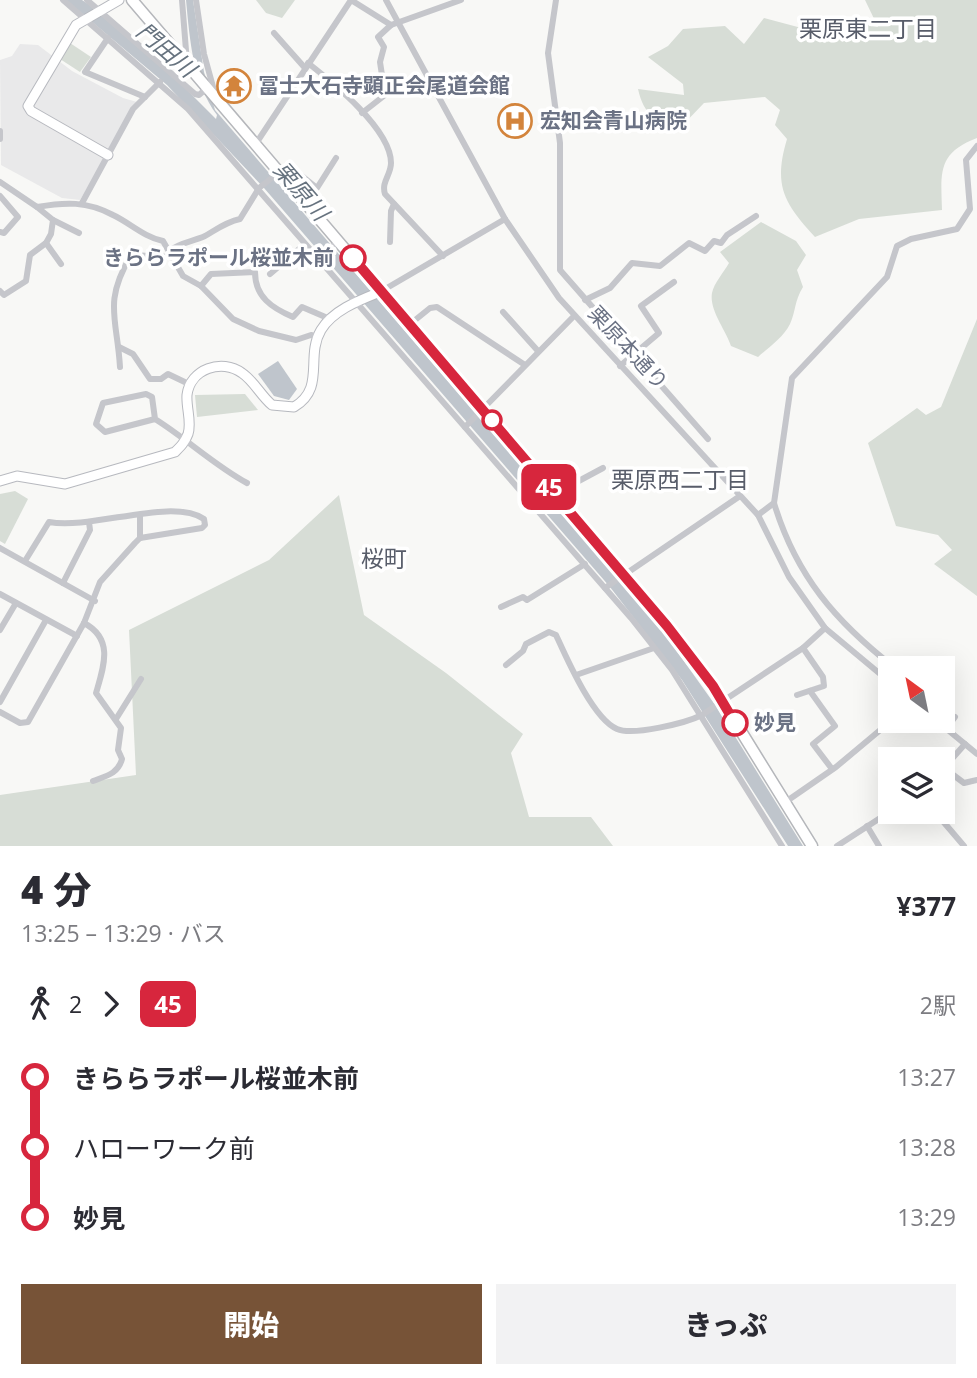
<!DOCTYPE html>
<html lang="ja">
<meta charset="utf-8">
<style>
body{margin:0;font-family:"Open Sans","Noto Sans JP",sans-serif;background:#f2f2f3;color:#2b2b33;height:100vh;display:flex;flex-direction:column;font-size:26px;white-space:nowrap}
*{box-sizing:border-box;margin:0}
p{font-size:23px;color:#7c7c81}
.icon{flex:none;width:38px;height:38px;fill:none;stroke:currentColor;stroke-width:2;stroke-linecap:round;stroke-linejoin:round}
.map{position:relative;height:846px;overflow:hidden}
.panel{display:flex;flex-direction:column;background:#fff;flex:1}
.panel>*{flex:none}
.badge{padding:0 14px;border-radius:10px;font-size:24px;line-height:46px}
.needle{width:46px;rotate:327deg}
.tools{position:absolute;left:878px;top:656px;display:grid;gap:14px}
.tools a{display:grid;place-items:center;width:77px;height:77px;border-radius:0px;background:#fff;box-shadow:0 7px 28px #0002;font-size:35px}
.map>.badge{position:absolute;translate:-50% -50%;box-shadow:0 0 0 4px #fff}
.legs{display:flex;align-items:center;gap:10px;height:77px;padding:0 21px;font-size:23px}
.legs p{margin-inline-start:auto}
.overview{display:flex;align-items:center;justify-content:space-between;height:119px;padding:0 21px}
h1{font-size:38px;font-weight:800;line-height:52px}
.cta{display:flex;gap:14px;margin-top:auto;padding:14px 21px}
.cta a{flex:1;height:80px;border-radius:0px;background:#775337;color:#fff;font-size:28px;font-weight:800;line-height:80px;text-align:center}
.cta a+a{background:#f2f2f3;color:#2b2b33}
ul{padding:0 21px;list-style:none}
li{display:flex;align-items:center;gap:24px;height:70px;font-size:26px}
li i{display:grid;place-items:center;width:10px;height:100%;margin:0 9px;background:currentColor}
li i::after{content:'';width:18px;height:18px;margin:-9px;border:5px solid;border-radius:50%;background:#fff}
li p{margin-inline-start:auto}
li:first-child i{background:linear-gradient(#0000 50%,currentColor 0)}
li:last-child i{background:linear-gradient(currentColor 50%,#0000 0)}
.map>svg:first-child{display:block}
</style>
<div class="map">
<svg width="977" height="846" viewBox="0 0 977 846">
<rect width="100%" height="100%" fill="#f8f8f6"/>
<polygon fill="#e9e9ea" points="20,44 38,45 72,71 123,98 137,102 80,200 62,198 1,165 0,60 12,56"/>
<g fill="#d7ddd6">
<polygon points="256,0 295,0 282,18 266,13"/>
<path d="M865,0H977V138C937,153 941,173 942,210L859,219L815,237C784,203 773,186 787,139L775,125L780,110L765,97L704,103L680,128C655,122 644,115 638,89L684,95L683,84L648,57L668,46L683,29L725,26L744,44L764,18L839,38L848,21L878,27Z"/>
<polygon points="70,43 91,57 80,72 60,59"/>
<path d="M761,222L796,241L806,255L797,270L803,287C794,302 796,311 790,324C783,338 769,347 758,357L731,346C726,330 709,310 712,293C714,283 724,272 729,263L720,252Z"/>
<polygon points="977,319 977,596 934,564 952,550 938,535 896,526 868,443 917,408 926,415 941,407"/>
<polygon points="245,394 258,410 197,417 195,395"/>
<polygon points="15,491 28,499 5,544 0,541 0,494"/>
<polygon points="339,495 364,615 446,673 523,734 511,753 529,817 591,817 613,846 0,846 0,795 136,775 129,630 269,560"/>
</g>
<g fill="#bfc5cc">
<path d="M66,0H82L88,4L184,87L216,119L217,115C193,83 190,42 186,0H193L204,72L215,110L661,629L718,709L803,846H788L682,680L610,587L264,188L167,85Z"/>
<polygon points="278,361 297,389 289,400 274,396 258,374"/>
</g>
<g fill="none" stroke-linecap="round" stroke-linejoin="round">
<g stroke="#b7b9bf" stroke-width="11">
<g id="secondary">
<polyline points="108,155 31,111 28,106 76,25 119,0"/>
<path d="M0,481L17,476L65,484L175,452C181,446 185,442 188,434C192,422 186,408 187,395C190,369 222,358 242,373C254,381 261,396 272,405L294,407C326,388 305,357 321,330C333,310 360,300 380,292"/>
</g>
</g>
<g stroke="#b5b7bb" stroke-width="13">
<polyline id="highway" points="132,0 667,626 713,686 812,846"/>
</g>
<g stroke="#c5c6cb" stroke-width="6">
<polyline points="63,0 188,109 631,618 672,670 782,846"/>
<polyline points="87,0 195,94 199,95 207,88"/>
<polyline points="182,0 187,63"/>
<polyline points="196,0 204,54 215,94"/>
<polyline points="386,0 505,219 559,298 758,515 789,577 825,628 891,683"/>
<polyline points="556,0 548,53 560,143 560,270 708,439"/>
<polyline points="274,33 305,68"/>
<polyline points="108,38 85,72 145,97"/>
<path d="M308,63C332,82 391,129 391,163C391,175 381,182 385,194L443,256"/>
<polyline points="362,113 385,95 380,62 384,47 378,37 391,25 461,0"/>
<polyline points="0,131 0,139"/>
<polyline points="255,145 351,0 391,25"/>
<path d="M0,182L37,207C65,202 87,201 113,215C130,223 144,237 163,241L183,276L201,286L233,319L259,331L296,340L311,335L318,337"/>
<polyline points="288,185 302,176 317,188 336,158"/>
<polyline points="0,196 18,217 4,233 0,232"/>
<polyline points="82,203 133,109 160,82"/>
<polyline points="53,220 79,233"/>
<polyline points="390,242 391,211 394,204"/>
<polyline points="46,243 61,264"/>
<path d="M169,251C181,242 192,242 205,236C217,229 226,222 240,219L259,188L278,173"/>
<polyline points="318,258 339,241"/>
<polyline points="270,274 305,244"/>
<path d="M201,286L211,274L255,272C255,297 272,308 293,317L302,307L330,319"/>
<polyline points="0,291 4,295 26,281 30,255 46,243 51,234 53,220 37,207"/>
<polyline points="380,292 505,219"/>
<polyline points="585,300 610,288 632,263 660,266 689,243 705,251 714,241 721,243 727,235 756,216"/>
<polyline points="503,312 538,351"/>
<polyline points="409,325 430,308 437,307 525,365"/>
<polyline points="119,347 133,354 150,379 161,379 168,374 191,385"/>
<polyline points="620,366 659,333 641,306 674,282"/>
<path d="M120,367C117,317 103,303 131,255L170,257"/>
<path d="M155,419L152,397L146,394L103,403L96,424L105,432L155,419C187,439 214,465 247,483"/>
<polyline points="465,427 574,316"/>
<polyline points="551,490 559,484 575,483 603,468"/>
<path d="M774,503C796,576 836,622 895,668"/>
<polyline points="140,515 140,538"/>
<polyline points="758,515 774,503 792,378 887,277 897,246 911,239 957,229 970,209 966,160 977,146"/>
<polyline points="0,548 95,601"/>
<polyline points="63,583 90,530 89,522"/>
<polyline points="605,588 740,496"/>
<polyline points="0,594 77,636"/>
<polyline points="501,607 523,597 527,600 585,564"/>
<path d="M84,623C114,639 104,666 96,693L121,728L118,750L122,759C118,774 106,776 93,781"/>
<polyline points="0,630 16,603"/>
<path d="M506,665L523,651L526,644L549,632L556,635C567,659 593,719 617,729C633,736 686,723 702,715L803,648L825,628"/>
<polyline points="576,675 654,648"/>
<polyline points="810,691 835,726 813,744 832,769"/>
<polyline points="797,695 824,686 823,677 803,648"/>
<polyline points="0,702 46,620"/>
<path d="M0,712L20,723L28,722L84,623L100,582L135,543L140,538L202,528L205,525L204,519C172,497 92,530 49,522L25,561"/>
<polyline points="116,719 141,679"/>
<polyline points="937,721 977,754"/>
<polyline points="946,729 955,717"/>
<polyline points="944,768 964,783 977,780"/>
<polyline points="943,769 965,744"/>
<polyline points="784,803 836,767 891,721"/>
<polyline points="941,819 964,846"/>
<polyline points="867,826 879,846"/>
<polyline points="837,846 891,811"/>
</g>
<use href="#secondary" stroke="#fff" stroke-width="9"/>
<use href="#highway" stroke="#fff" stroke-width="10"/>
</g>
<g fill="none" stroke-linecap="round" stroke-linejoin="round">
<g stroke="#fff" stroke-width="16">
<polyline id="line-1" points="353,258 667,626 713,686 735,723"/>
</g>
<use href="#line-1" stroke="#d7263d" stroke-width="10"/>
</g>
<defs>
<g id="temple-ring" transform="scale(1.75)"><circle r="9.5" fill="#fff" stroke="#d3843c" stroke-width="1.5"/><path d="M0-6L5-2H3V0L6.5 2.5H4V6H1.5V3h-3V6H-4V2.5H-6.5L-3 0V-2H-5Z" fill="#d3843c"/></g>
<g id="hospital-ring" transform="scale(1.75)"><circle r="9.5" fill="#fff" stroke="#d3843c" stroke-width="1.5"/><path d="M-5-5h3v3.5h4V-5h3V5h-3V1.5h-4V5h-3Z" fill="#d3843c"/></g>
</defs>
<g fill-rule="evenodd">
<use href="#temple-ring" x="234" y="86"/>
<use href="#hospital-ring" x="515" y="121"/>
</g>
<g fill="#fff" stroke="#d7263d" stroke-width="3.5">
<circle cx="353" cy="258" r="12"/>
<circle cx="492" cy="420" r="9"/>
<circle cx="735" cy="723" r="12"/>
</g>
<g text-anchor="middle" stroke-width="7" stroke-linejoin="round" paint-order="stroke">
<g font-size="21" font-weight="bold" fill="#6b7284" stroke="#fff" text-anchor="start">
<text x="258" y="93">冨士大石寺顕正会尾道会館</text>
<text x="540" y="128">宏知会青山病院</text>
</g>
<g font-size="21" font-weight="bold" fill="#6b7284" stroke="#fff" text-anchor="end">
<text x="334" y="265">きららラポール桜並木前</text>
<text x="754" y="730" text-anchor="start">妙見</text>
</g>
<g font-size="21" fill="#6b7284" stroke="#fff">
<text transform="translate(628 348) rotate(47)" y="7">栗原本通り</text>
</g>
<g font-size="23" fill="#585d6a" stroke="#fff">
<text x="868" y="37">栗原東二丁目</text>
<text x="680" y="488">栗原西二丁目</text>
<text x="384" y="567">桜町</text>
</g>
<g font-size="23" font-style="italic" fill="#67737f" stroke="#fff">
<text transform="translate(166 50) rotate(41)" y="8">門田川</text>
<text transform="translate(301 191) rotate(49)" y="8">栗原川</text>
</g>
</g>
</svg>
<div class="tools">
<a><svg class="needle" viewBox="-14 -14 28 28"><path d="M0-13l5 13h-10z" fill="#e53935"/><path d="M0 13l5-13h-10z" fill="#7c7c81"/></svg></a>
<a><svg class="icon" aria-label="layers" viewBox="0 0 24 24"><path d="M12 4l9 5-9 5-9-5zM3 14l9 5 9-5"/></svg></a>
</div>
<b class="badge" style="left:549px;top:487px;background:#d7263d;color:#fff">45</b>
</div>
<section class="panel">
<div class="overview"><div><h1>4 分</h1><p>13:25 – 13:29 · バス</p></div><b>¥377</b></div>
<div class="legs"><svg class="icon" aria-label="walk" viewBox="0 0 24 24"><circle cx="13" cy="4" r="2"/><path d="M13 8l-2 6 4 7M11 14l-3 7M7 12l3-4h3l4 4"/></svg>2<svg class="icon" aria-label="forward" viewBox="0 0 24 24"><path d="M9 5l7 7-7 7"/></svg><b class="badge" style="background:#d7263d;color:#fff">45</b><p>2駅</p></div>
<ul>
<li><i style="color:#d7263d"></i><b>きららラポール桜並木前</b><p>13:27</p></li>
<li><i style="color:#d7263d"></i><span>ハローワーク前</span><p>13:28</p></li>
<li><i style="color:#d7263d"></i><b>妙見</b><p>13:29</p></li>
</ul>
<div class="cta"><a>開始</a><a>きっぷ</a></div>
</section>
